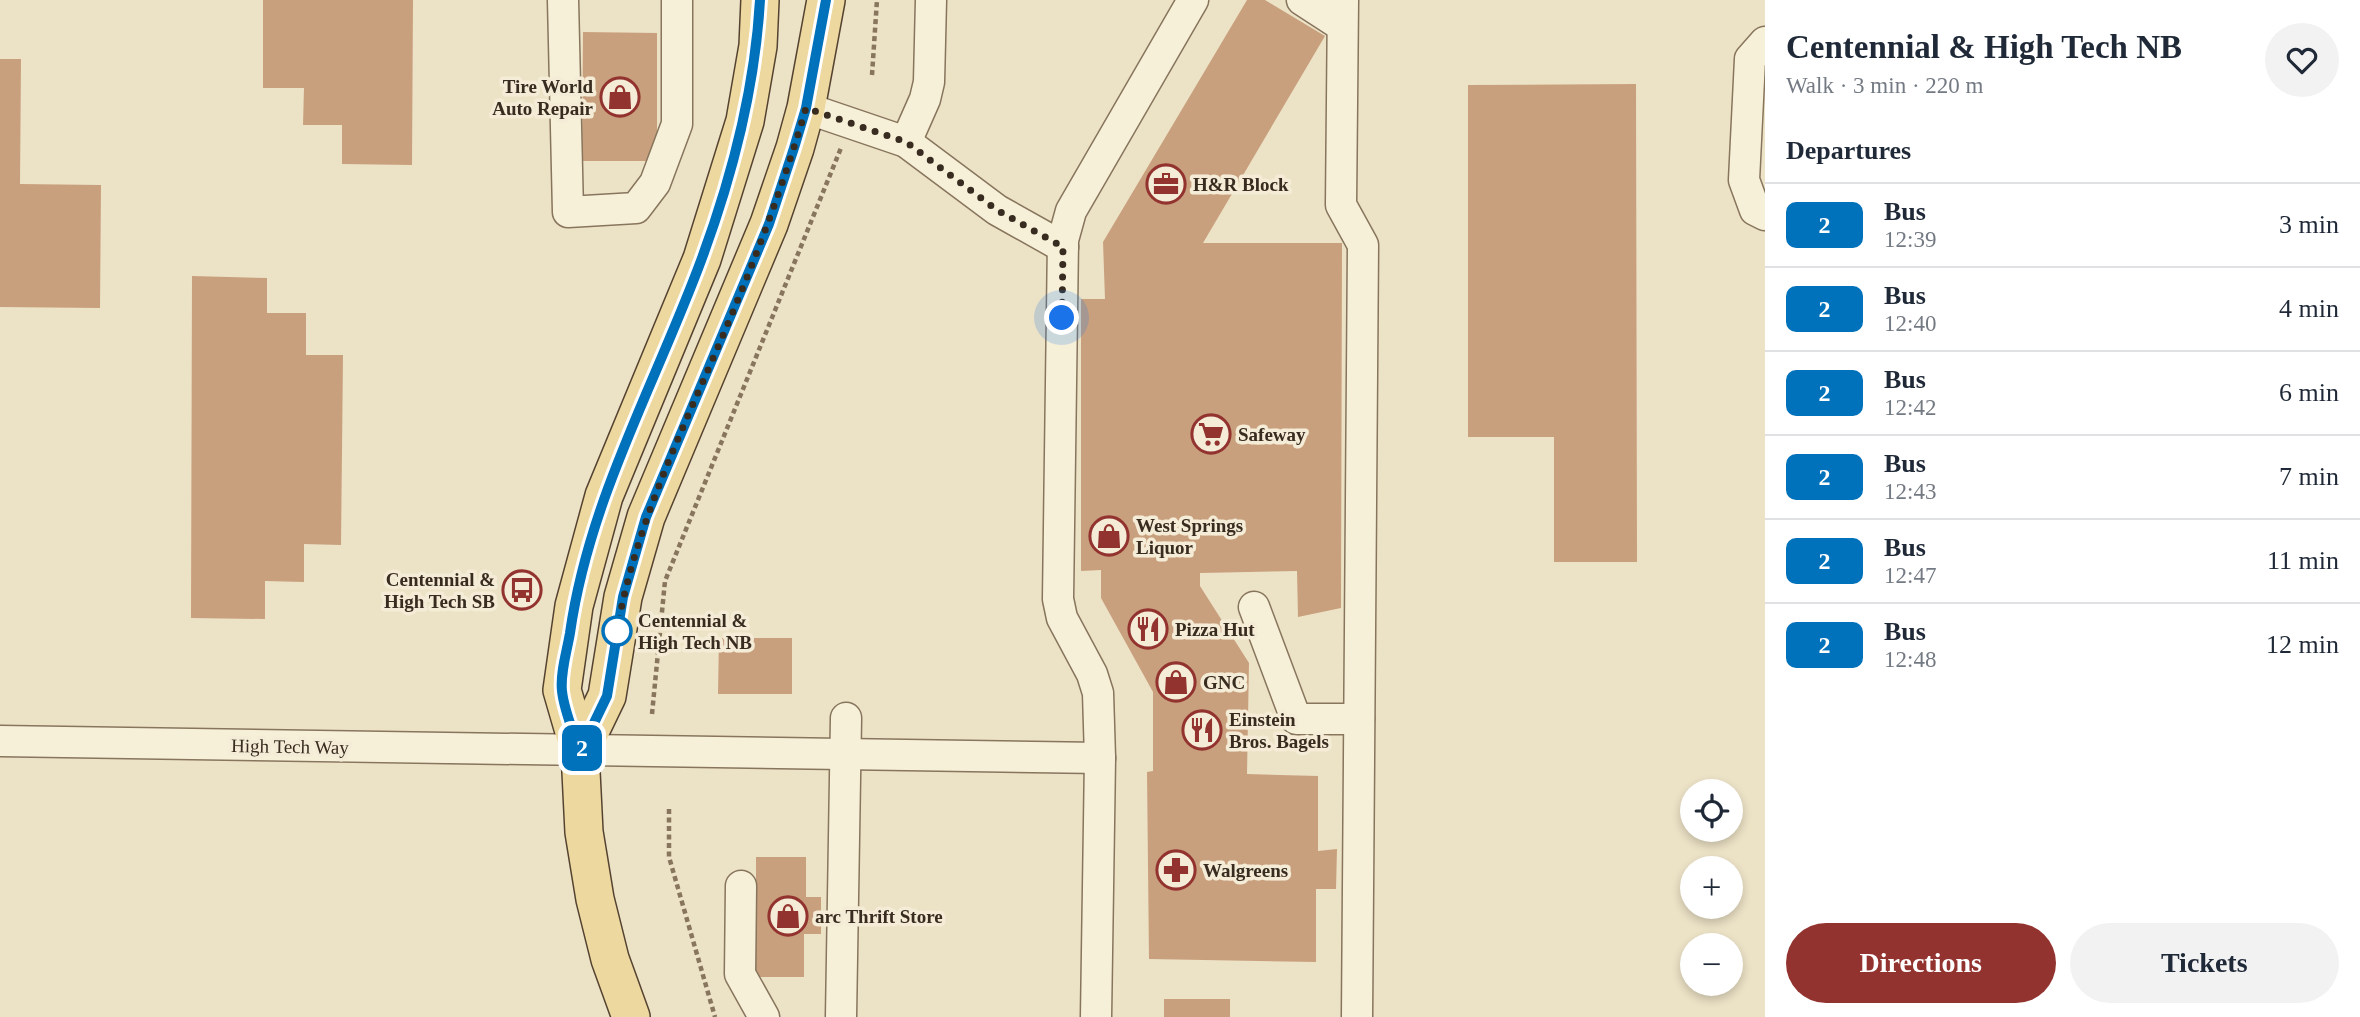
<!DOCTYPE html>
<meta charset="utf-8">
<style>
body{margin:0;font-family:"Times New Roman",serif;background:#f2f2f3;color:#1f2937;height:100vh;display:flex;flex-direction:column;font-size:26px;white-space:nowrap}
*{box-sizing:border-box;margin:0}
p{font-size:23px;color:#747a83}
.icon{flex:none;width:38px;height:38px;fill:none;stroke:currentColor;stroke-width:2;stroke-linecap:round;stroke-linejoin:round}
.map{position:relative;flex:1;overflow:hidden}
.details{display:flex;flex-direction:column;background:#fff;width:595px}
.details>*{flex:none}
.badge{padding:0 14px;border-radius:10px;font-size:24px;line-height:46px}
.controls{position:absolute;left:1680px;top:779px;display:grid;gap:14px}
.controls a{display:grid;place-items:center;width:63px;height:63px;border-radius:50%;background:#fff;box-shadow:0 4px 10px #0003;font-size:35px}
.you{position:absolute;width:35px;height:35px;margin:-18px;border:5px solid #fff;border-radius:50%;background:#1a73e8;box-shadow:0 0 0 10px #1a73e833}
.map>.badge{position:absolute;translate:-50% -50%;box-shadow:0 0 0 4px #fff}
h2{padding:0 21px;font-size:26px;line-height:63px}
.round{display:grid;place-items:center;flex:none;width:74px;height:74px;border-radius:37px;background:#f2f2f3}
.headline{display:flex;align-items:center;justify-content:space-between;height:119px;padding:0 21px}
h1{font-size:33px;font-weight:700;line-height:52px}
.primary-button{display:flex;gap:14px;margin-top:auto;padding:14px 21px}
.primary-button a{flex:1;height:80px;border-radius:42px;background:#93332f;color:#fff;font-size:28px;font-weight:700;line-height:80px;text-align:center}
.primary-button a+a{background:#f2f2f3;color:#1f2937}
ul{padding:0;list-style:none}
li{display:flex;align-items:center;gap:21px;height:84px;padding:0 21px;border-top:2px solid #e0e1e3}
li div{flex:1}
li b{display:block;font-size:26px}
li em{font-style:normal}
li .badge{min-width:77px;font-weight:700;text-align:center}
main{display:flex;flex:1;min-height:0}
.map>svg:first-child{display:block}
</style>
<main>
<div class="map">
<svg width="1765" height="1017" viewBox="0 0 1765 1017">
<rect width="100%" height="100%" fill="#ece2c6"/>
<g fill="#c9a07e">
<polygon points="263,0 413,0 412,165 342,164 342,125 303,125 304,88 263,88"/>
<polygon points="1247,0 1265,0 1325,36 1203,243 1342,243 1341,608 1298,617 1297,571 1200,573 1200,586 1249,663 1247,774 1318,776 1318,851 1337,849 1336,889 1316,889 1316,962 1149,959 1147,772 1153,771 1153,692 1101,598 1101,570 1081,571 1081,299 1105,299 1103,242"/>
<polygon points="583,32 657,33 657,161 582,161"/>
<polygon points="0,59 21,59 20,184 101,185 100,308 0,307"/>
<polygon points="1636,84 1637,562 1554,562 1554,437 1468,437 1468,85"/>
<polygon points="192,276 267,278 267,313 306,313 306,355 343,355 341,545 304,544 304,582 265,581 265,619 191,618"/>
<polygon points="719,638 792,638 792,694 718,694"/>
<polygon points="756,857 806,857 806,897 821,897 821,934 804,934 804,977 756,977"/>
<rect x="1164" y="999" width="66" height="18"/>
</g>
<g fill="none" stroke-linecap="round" stroke-linejoin="round">
<g stroke="#87755d" stroke-width="33">
<g id="minor">
<polyline points="563,0 568,212 636,208 655,183 677,124 677,0"/>
<polyline points="1302,0 1342,26"/>
<polyline points="1343,0 1341,205 1363,245 1357,1017"/>
<polyline points="1765,42 1750,59 1744,180 1755,210 1765,215"/>
<polyline points="806,108 906,142 997,210 1063,247"/>
<polyline points="906,142 925,99 929,82 931,0"/>
<polyline points="1254,607 1296,719 1359,719"/>
<polyline points="0,741 1100,758"/>
<polyline points="741,886 740,974 764,1017"/>
<polyline points="841,1017 846,718"/>
<polyline points="1096,1017 1100,758 1098,693 1092,674 1062,618 1058,599 1063,240 1071,211 1193,0"/>
</g>
</g>
<g stroke="#554331" stroke-width="40">
<g id="major">
<polyline points="580,752 607,696 623,597 646,517 769,224 795,148 806,108 826,0"/>
<polyline points="631,1017 610,959 595,899 584,832 580,752 562,690 574,606 604,496 702,259 745,121 758,46 760,0"/>
</g>
</g>
<g stroke="#87755d" stroke-width="4.5" stroke-dasharray="5 3.5" stroke-linecap="butt">
<polyline points="872,75 877,0"/>
<polyline points="652,714 665,581 841,148"/>
<polyline points="669,809 669,857 715,1017"/>
</g>
<use href="#minor" stroke="#f7f0d9" stroke-width="30"/>
<use href="#major" stroke="#edd8a0" stroke-width="37"/>
</g>
<g fill="none" stroke-linecap="round" stroke-linejoin="round">
<g stroke="#fff" stroke-width="16">
<path id="line" d="M760,0C755,89 733,174 702,258C656,383 589,499 570,633C567,651 560,673 562,691C564,711 574,733 580,752L607,696L623,597L646,517L769,224L794,148L806,108L826,0"/>
</g>
<use href="#line" stroke="#0072bc" stroke-width="10"/>
<path stroke="#382c20" stroke-width="7" stroke-dasharray="0 12.6" d="M617,631C634,531 678,439 718,347C752,268 782,190 806,108L906,142L997,210L1063,247L1062,318"/>
</g>
<defs>
<g id="shop-ring" transform="scale(2.0125)"><circle r="9.5" fill="#f4ecd6" stroke="#93332f" stroke-width="1.5"/><path d="M-5-2.5h2.3a2.7 3.5 0 0 1 5.4 0H5L5.5 6h-11ZM-1.5-2.5h3a1.5 2.3 0 0 0-3 0Z" fill="#93332f"/></g>
<g id="office-ring" transform="scale(2.0125)"><circle r="9.5" fill="#f4ecd6" stroke="#93332f" stroke-width="1.5"/><path d="M-6-3h4V-5.5h4V-3h4V5H-6ZM-1-4.5V-3h2v-1.5ZM-6 0V1H6V0Z" fill="#93332f"/></g>
<g id="supermarket-ring" transform="scale(2.0125)"><circle r="9.5" fill="#f4ecd6" stroke="#93332f" stroke-width="1.5"/><path d="M-6-5.5h2.5l.6 2H6L4.5 2H-2.5L-4.4-4H-6ZM-1.5 3.2a1.3 1.3 0 1 0 .1 0ZM3 3.2a1.3 1.3 0 1 0 .1 0Z" fill="#93332f"/></g>
<g id="bus-ring" transform="scale(2.0125)"><circle r="9.5" fill="#f4ecd6" stroke="#93332f" stroke-width="1.5"/><path d="M-5-6H5V4H4V6H2V4H-2V6H-4V4H-5ZM-3.5-4V0h7V-4ZM-3.5 1.2v1.5H-2V1.2ZM2 1.2v1.5H3.5V1.2Z" fill="#93332f"/></g>
<g id="restaurant-ring" transform="scale(2.0125)"><circle r="9.5" fill="#f4ecd6" stroke="#93332f" stroke-width="1.5"/><path d="M-5-6h1v4h1v-4h1v4h1v-4h1v5L-1.5 .5V6h-2V.5L-5-1ZM5-6V6H3V1.5H1.5Q1.5-4 5-6Z" fill="#93332f"/></g>
<g id="pharmacy-ring" transform="scale(2.0125)"><circle r="9.5" fill="#f4ecd6" stroke="#93332f" stroke-width="1.5"/><path d="M-2-6h4v4h4v4h-4v4h-4v-4h-4v-4h4Z" fill="#93332f"/></g>
</defs>
<g fill-rule="evenodd">
<use href="#shop-ring" x="620" y="97"/>
<use href="#office-ring" x="1166" y="184"/>
<use href="#supermarket-ring" x="1211" y="434"/>
<use href="#shop-ring" x="1109" y="536"/>
<use href="#bus-ring" x="522" y="590"/>
<use href="#restaurant-ring" x="1148" y="629"/>
<use href="#shop-ring" x="1176" y="682"/>
<use href="#restaurant-ring" x="1202" y="730"/>
<use href="#pharmacy-ring" x="1176" y="870"/>
<use href="#shop-ring" x="788" y="916"/>
</g>
<circle fill="#fff" stroke="#0072bc" stroke-width="3.5" cx="617" cy="631" r="14"/>
<g text-anchor="middle" stroke-width="7" stroke-linejoin="round" paint-order="stroke">
<g font-size="19" font-weight="bold" fill="#382c20" stroke="#f4ecd6" text-anchor="start">
<text x="593" y="93" text-anchor="end">Tire World<tspan x="593" dy="22">Auto Repair</tspan></text>
<text x="1193" y="191">H&amp;R Block</text>
<text x="1238" y="441">Safeway</text>
<text x="1136" y="532">West Springs<tspan x="1136" dy="22">Liquor</tspan></text>
<text x="495" y="586" text-anchor="end">Centennial &amp;<tspan x="495" dy="22">High Tech SB</tspan></text>
<text x="1175" y="636">Pizza Hut</text>
<text x="1203" y="689">GNC</text>
<text x="1229" y="726">Einstein<tspan x="1229" dy="22">Bros. Bagels</tspan></text>
<text x="1203" y="877">Walgreens</text>
<text x="815" y="923">arc Thrift Store</text>
</g>
<g font-size="19" font-weight="bold" fill="#382c20" stroke="#f4ecd6" text-anchor="start">
<text x="638" y="627">Centennial &amp;<tspan x="638" dy="22">High Tech NB</tspan></text>
</g>
<g font-size="19" fill="#382c20" stroke="#f4ecd6">
<text transform="translate(290 746) rotate(1)" y="7">High Tech Way</text>
</g>
</g>
</svg>
<div class="controls">
<a><svg class="icon" aria-label="locate" viewBox="0 0 24 24"><circle cx="12" cy="12" r="6"/><path d="M12 2v4M12 18v4M2 12h4M18 12h4"/></svg></a>
<a>+</a>
<a>−</a>
</div>
<div class="you" style="left:1062px;top:318px"></div>
<b class="badge" style="left:582px;top:748px;background:#0072bc;color:#fff">2</b>
</div>
<section class="details">
<div class="headline"><div><h1>Centennial &amp; High Tech NB</h1><p>Walk · 3 min · 220 m</p></div><a class="round"><svg class="icon" aria-label="heart" viewBox="0 0 24 24"><path d="M12 20l-8-8c-3-5 5-10 8-4 3-6 11-1 8 4z"/></svg></a></div>
<h2>Departures</h2>
<ul>
<li><span class="badge" style="background:#0072bc;color:#fff">2</span><div><b>Bus</b><p>12:39</p></div><em>3 min</em></li>
<li><span class="badge" style="background:#0072bc;color:#fff">2</span><div><b>Bus</b><p>12:40</p></div><em>4 min</em></li>
<li><span class="badge" style="background:#0072bc;color:#fff">2</span><div><b>Bus</b><p>12:42</p></div><em>6 min</em></li>
<li><span class="badge" style="background:#0072bc;color:#fff">2</span><div><b>Bus</b><p>12:43</p></div><em>7 min</em></li>
<li><span class="badge" style="background:#0072bc;color:#fff">2</span><div><b>Bus</b><p>12:47</p></div><em>11 min</em></li>
<li><span class="badge" style="background:#0072bc;color:#fff">2</span><div><b>Bus</b><p>12:48</p></div><em>12 min</em></li>
</ul>
<div class="primary-button"><a>Directions</a><a>Tickets</a></div>
</section>
</main>
